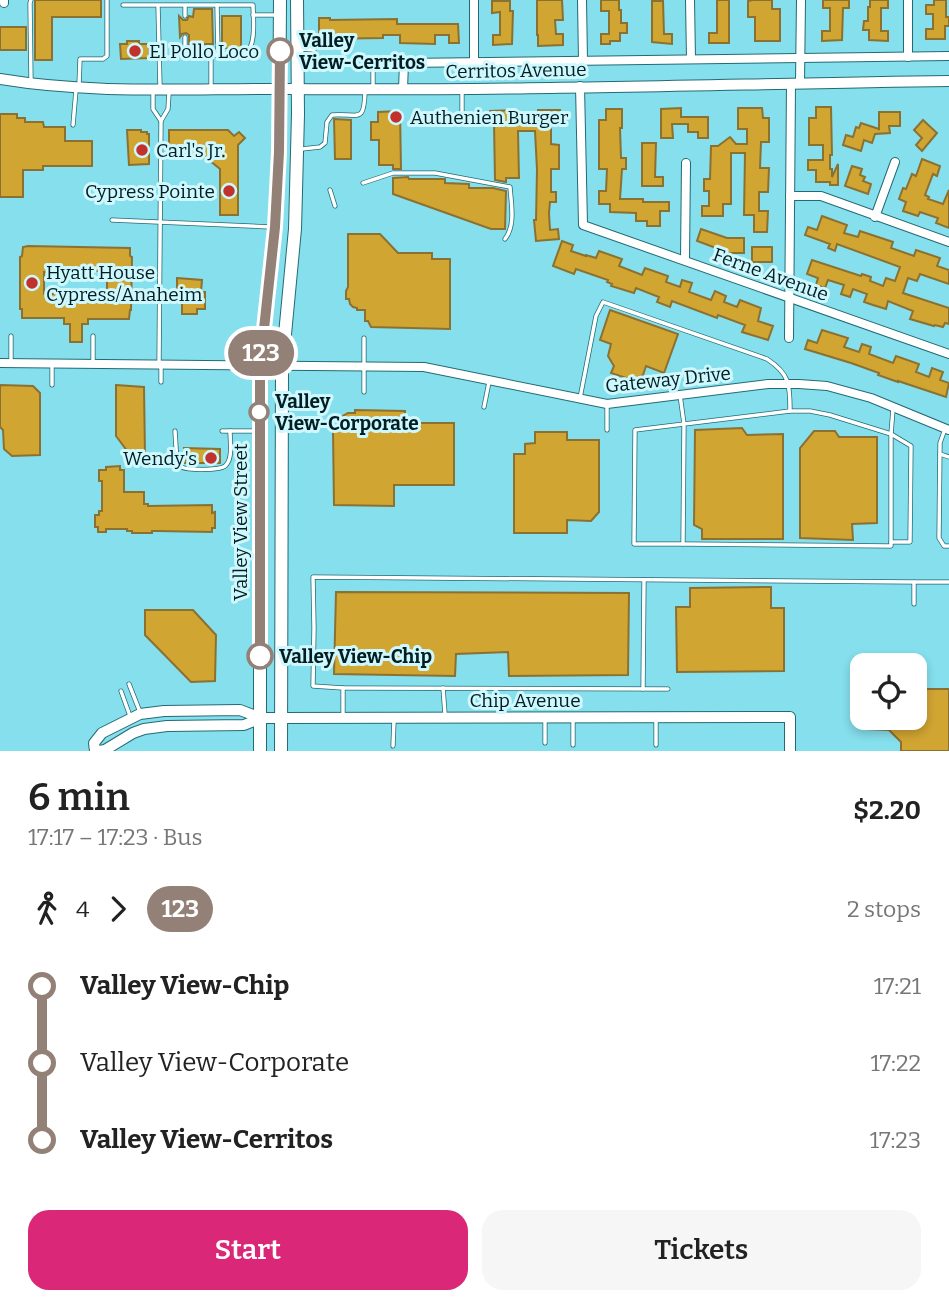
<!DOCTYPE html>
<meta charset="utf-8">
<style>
body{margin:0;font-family:Bitter,serif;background:#f6f6f6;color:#222;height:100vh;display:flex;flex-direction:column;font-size:26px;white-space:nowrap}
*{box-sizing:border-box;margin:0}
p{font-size:23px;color:#767676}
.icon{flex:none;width:38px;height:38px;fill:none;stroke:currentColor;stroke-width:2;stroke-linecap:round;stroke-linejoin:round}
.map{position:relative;height:751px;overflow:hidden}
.panel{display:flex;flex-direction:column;background:#fff;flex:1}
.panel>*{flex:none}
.badge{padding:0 14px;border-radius:23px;font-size:24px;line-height:46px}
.buttons{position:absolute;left:850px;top:653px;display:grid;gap:14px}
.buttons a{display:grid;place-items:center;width:77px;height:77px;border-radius:14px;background:#fff;box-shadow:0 4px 10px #0003;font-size:35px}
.map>.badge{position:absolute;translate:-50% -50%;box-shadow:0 0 0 4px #fff}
.legs{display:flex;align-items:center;gap:10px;height:77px;padding:0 28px;font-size:23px}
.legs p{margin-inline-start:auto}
.head{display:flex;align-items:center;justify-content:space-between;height:119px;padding:0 28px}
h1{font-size:38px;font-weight:600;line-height:52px}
.cta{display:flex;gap:14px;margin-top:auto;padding:14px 28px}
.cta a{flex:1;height:80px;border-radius:21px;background:#db2777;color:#fff;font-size:28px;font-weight:600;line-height:80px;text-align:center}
.cta a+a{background:#f6f6f6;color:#222}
ul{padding:0 28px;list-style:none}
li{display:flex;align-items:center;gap:24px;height:77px;font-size:26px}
li i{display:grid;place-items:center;width:10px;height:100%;margin:0 9px;background:currentColor}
li i::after{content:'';width:18px;height:18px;margin:-9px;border:5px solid;border-radius:50%;background:#fff}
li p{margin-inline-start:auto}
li:first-child i{background:linear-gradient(#0000 50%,currentColor 0)}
li:last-child i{background:linear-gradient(currentColor 50%,#0000 0)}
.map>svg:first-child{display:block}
</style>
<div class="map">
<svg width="949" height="751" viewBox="0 0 949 751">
<rect width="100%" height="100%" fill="#85dfec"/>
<g fill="#d1a532" stroke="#8b7131" stroke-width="2" fill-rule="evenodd">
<polygon points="35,0 101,0 101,17 52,17 52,60 35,60"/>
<polygon points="537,0 562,0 563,20 555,20 556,34 563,34 563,45 538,46 538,35 537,35"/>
<polygon points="601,0 619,0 619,10 621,10 621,23 627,23 627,33 620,33 620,41 610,41 610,44 601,44 601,34 609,34 609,11 601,11"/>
<polygon points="717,0 729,0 729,43 709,43 709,33 717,33"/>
<polygon points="753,0 772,0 772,9 780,9 780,41 755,41 755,17 748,17 748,1"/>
<polygon points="823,0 849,0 849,8 843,8 842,40 822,41 822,31 830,31 830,8 823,8"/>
<polygon points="870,0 888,0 888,8 881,8 881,31 888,31 888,41 869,40 869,30 863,30 864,21 868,21 868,7 870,7"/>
<polygon points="934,0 946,0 946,17 949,17 949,26 945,26 945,39 926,39 926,29 933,29 933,14 926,14 926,5 934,5"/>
<polygon points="492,1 510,1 510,11 513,11 512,44 493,45 493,35 500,35 500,12 492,13"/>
<polygon points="652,1 663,1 664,34 672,34 672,44 652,42"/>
<polygon points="194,9 212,9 213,44 189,44 189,35 186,33 182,34 180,37 179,16 183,20 187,20 189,16 193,17"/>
<polygon points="222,16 241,16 241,48 225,48 225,44 222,44"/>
<polygon points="319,18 330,18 330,20 397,19 397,24 458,24 459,43 449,43 449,35 435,35 435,44 400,43 400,35 383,35 383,38 319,39"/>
<rect x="0" y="27" width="26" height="23"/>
<polygon points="127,41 139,41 139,44 149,44 149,58 121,59 120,44 127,44"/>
<polygon points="816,107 831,107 832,155 830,155 830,169 832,169 832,177 838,164 838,185 830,185 830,182 816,182 816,170 808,170 808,160 823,160 823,145 809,145 809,118 816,118"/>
<polygon points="681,108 681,117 708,117 708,138 698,138 698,132 688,132 688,124 672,124 673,138 661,138 661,109"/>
<polygon points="738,108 762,108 763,118 769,118 769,142 761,142 760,168 769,168 768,192 759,192 759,211 768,211 767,232 754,232 754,215 744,215 745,153 731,153 731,204 723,204 723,216 702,216 702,206 709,206 709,191 704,191 704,179 710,179 711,146 718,146 730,137 736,144 747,144 747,129 738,129"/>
<polygon points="606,109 622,109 622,128 620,128 621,158 626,158 626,169 622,169 620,199 643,199 643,202 669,202 669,211 660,211 660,226 647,226 647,221 636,221 636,213 610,212 610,204 599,204 599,191 606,191 607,169 599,169 599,120 606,120"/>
<polygon points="518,110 518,122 538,122 538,110 560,110 560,120 551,120 551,144 559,145 559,169 551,169 551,192 556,192 556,202 550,202 549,213 550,230 558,229 559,239 536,241 534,220 536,220 537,170 535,131 518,131 519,178 506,178 506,182 495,180 494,122 490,123 490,111"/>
<polygon points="400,111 401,169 393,169 393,165 379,165 379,140 371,140 371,122 378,122 378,112"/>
<polygon points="879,112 900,112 900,126 889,126 890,133 875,134 872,143 864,140 861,151 843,145 846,135 853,137 856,127 859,128 861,123 879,129"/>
<polygon points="0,114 17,114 17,118 25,118 25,122 43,122 44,127 65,127 65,141 92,141 92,166 43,166 43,170 23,170 23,197 0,197"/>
<polygon points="334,119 351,120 351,159 335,159"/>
<polygon points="923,120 937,133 922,151 916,145 922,138 914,130"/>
<polygon points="127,130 141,130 141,132 147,132 147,134 149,134 149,164 129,165"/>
<polygon points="169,130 228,130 234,136 239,132 245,138 238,145 238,215 220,215 220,169 204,156 169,156"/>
<polygon points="642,143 656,143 655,177 663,177 663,186 642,186"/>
<polygon points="922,159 940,166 937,176 933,174 925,195 929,197 928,199 943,204 949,190 949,228 936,223 938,218 920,212 918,216 903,211 906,202 899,199 903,188 906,189 912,174 916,176"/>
<polygon points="852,166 862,169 860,175 865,177 863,181 871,184 868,194 845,186"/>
<polygon points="408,177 409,179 445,179 445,183 469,184 469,188 493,188 506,191 505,229 491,229 393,194 393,178"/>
<polygon points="822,216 847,225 844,233 858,237 860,231 893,242 891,248 914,256 916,250 940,258 937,266 949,270 949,284 920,274 917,281 908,278 903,293 949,308 949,324 945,323 943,327 935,325 934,326 910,319 913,311 888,301 886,309 873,305 864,302 867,294 853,289 850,297 841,294 844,285 828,280 825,288 816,285 818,278 807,274 812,260 861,276 862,274 871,277 870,281 883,286 886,278 895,281 900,267 837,244 835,251 828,248 830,244 805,235 808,227 817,230"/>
<polygon points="701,229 727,238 744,238 744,253 724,253 724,251 697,241"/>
<polygon points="348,234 380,234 398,253 432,253 432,259 450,259 450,329 371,327 368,321 365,321 365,310 357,310 357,308 353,307 350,304 349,299 346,299 346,291 348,287"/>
<polygon points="562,241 573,245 571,251 586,256 586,255 596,258 599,251 622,259 619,266 642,275 645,268 668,276 666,282 680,287 682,280 692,283 689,292 711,300 715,291 726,296 724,302 737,307 740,300 761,308 758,321 773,326 768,340 742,332 745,325 718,315 717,318 672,301 670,307 657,302 659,297 636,288 634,293 611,286 612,284 607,282 608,280 576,269 574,274 553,266"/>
<path d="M28,246L130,248V256L132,257L131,310H130L129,319H88V324H82V342H70V324H64V318H22V309H20V257L22,256L23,247ZM84,271H107V295L88,294V292L64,291V294H44V272L84,273Z"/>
<rect x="752" y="247" width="20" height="15"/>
<polygon points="177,278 202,280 201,292 205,292 205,309 197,309 197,314 182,314 182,292 177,292"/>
<polygon points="610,310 678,334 664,373 646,366 643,375 632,380 611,373 614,366 608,356 611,344 600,340"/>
<polygon points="822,330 848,338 844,347 859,352 862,344 871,347 869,354 893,363 896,356 919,364 916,372 929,377 932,368 943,372 940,380 949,383 946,397 898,381 898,382 878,375 879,373 851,363 805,349 808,340 817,343"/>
<polygon points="0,385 33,386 40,393 40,455 12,456 4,449 3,430 0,427"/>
<polygon points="116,385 144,387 145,455 131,456 116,436"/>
<polygon points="355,410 405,411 405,423 454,423 454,485 394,485 394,506 334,505 333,431 336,431 341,417 348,413 355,413"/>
<polygon points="742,428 747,435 783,434 783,539 702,539 702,529 694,525 695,430"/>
<polygon points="814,431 835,431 839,437 877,437 877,523 852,524 853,540 800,538 800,448"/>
<polygon points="535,432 567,432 567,440 599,440 599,512 591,521 567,520 567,533 514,533 514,454 525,454 525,444 535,443"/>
<polygon points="184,448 220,449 220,463 185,463"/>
<polygon points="120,466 120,470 124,470 124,492 144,492 144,504 148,504 148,506 212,505 212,513 215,512 215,528 212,528 212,532 157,531 152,531 152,533 132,533 132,531 127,531 127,529 106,529 106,532 98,532 98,527 95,527 95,515 99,515 99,511 102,511 102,481 99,481 99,470 106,470 106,467"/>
<polygon points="771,587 771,608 784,608 784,671 677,672 676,607 690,607 690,588"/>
<polygon points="336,592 629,593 628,675 509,676 508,652 456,654 455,676 334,674"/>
<polygon points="145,610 193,610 216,635 215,681 191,682 145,635"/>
<polygon points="915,689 949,689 949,751 901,751 901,742 889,730 867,729 868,718 915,718"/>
</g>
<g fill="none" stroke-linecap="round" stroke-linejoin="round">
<g stroke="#236b74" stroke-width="5">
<g id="lane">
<path d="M123,5H253C253,16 257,47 245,53C236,57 221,55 211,55V86"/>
<polyline points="217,5 218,55"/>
<polyline points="158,6 160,87"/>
<polyline points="253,15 275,15"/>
<polyline points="185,16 185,6"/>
<polyline points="185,37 185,47 187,52 194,54 211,55"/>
<polyline points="302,49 314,50"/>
<polyline points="373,67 373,87"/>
<polyline points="31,82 30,3 31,0"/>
<polyline points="79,85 80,59 103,59 107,56 107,0"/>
<polyline points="462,90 462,121"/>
<polyline points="153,92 153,109 161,121 168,109 169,93"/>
<polyline points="73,125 76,90"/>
<path d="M302,149L320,147L325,143L327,122L332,115C359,113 364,124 365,92"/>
<path d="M363,183L393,173H435L510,187C511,203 516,225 505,239"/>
<polyline points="330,190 335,206"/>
<polyline points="112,220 271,227"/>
<polyline points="93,336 93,363"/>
<polyline points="364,338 364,392"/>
<polyline points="11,361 11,336"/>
<polyline points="52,364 52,385"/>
<polyline points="159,364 161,121"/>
<polyline points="161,382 161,366"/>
<path d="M580,398L596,316L603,302L767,359C790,374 790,385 790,411L635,430L634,544H683L684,424L680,395"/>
<polyline points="484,407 489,382"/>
<polyline points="790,411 810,411 830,415 891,434 911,446 910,542 891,542"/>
<polyline points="945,429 940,443 939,538 944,546 949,546"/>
<polyline points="607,430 607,404"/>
<path d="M175,431L177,463C178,464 179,466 181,467C188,470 222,471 226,465C233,458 230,441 230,431"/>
<polyline points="222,431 257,431"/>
<polyline points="940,454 949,457"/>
<polyline points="683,544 891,546 891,434 893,409"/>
<polyline points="914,582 949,582"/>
<polyline points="129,684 140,712"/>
<polyline points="343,688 668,689"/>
<polyline points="443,688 445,714"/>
<polyline points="643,689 644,580"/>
<polyline points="121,691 130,716"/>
<polyline points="343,715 343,688 313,686 314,628 313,577 914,582 914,604"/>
<polyline points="573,719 573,745"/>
<polyline points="545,720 545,743"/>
<polyline points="656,745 656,719"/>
<polyline points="393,746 394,720"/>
</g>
</g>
<g stroke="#236b74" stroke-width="10">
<g id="street">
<polyline points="4,0 4,3"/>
<polyline points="474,0 474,62"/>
<polyline points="582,0 583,61"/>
<polyline points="690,0 691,59"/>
<polyline points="908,0 908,57"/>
<polyline points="800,83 801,0"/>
<polyline points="580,86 583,225 949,354"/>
<polyline points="403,89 404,63 949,56"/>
<polyline points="790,196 821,196 949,242"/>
<polyline points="875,217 895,162"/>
<polyline points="685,260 686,163"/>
<polyline points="789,338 791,83"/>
<polyline points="0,363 424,367 607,404 768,384 799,384 827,386 871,398 949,430"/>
</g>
</g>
<g stroke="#236b74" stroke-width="12">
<g id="secondary">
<path d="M0,79C96,95 194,88 291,89C510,91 730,84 949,81"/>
<polyline points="95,751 94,743 102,733 140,714 164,711 240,710 261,718 281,718 790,717 790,751"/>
<polyline points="99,751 105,750 133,733 144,729 167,726 244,725 261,718"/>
</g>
</g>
<g stroke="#236b74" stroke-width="14">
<g id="primary">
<polyline points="260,751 260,366 275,227 279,152 280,0"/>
<polyline points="281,751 282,366 295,229 298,114 297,0"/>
</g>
</g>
<use href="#lane" stroke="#fff" stroke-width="3.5"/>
<use href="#street" stroke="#fff" stroke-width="8"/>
<use href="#secondary" stroke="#fff" stroke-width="10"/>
<use href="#primary" stroke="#fff" stroke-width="12"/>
</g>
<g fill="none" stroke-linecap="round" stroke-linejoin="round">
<g stroke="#fff" stroke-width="16">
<polyline id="line-1" points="260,656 260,366 275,227 279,152 280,51"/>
</g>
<use href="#line-1" stroke="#938177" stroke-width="10"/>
</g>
<g fill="#c1322e" stroke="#cef8fe" stroke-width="2.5">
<circle cx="135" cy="51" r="7"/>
<circle cx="396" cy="117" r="7"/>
<circle cx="142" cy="150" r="7"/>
<circle cx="229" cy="191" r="7"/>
<circle cx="32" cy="283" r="7"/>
<circle cx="211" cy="458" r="7"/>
</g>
<g fill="#fff" stroke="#938177" stroke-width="3.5">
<circle cx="280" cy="51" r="12"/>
<circle cx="259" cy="412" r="9"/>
<circle cx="260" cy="656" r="12"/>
</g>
<g text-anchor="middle" stroke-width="6" stroke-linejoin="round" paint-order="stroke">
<g font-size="19" font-weight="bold" fill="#021e22" stroke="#cef8fe" text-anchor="start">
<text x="299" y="47">Valley<tspan x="299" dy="22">View-Cerritos</tspan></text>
<text x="275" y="408">Valley<tspan x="275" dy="22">View-Corporate</tspan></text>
<text x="279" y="663">Valley View-Chip</text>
</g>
<g font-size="19" fill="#021e22" stroke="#cef8fe" text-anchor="start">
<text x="149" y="58">El Pollo Loco</text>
<text x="410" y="124">Authenien Burger</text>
<text x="156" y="157">Carl's Jr.</text>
<text x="215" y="198" text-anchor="end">Cypress Pointe</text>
<text x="46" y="279">Hyatt House<tspan x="46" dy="22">Cypress/Anaheim</tspan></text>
<text x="197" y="465" text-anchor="end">Wendy's</text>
</g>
<g font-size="19" fill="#021e22" stroke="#cef8fe">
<text transform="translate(516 70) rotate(-1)" y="7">Cerritos Avenue</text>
<text transform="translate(771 274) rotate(20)" y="7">Ferne Avenue</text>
<text transform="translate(668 379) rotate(-6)" y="7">Gateway Drive</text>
<text transform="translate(240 522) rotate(-90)" y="7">Valley View Street</text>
<text x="525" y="707">Chip Avenue</text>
</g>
</g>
</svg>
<div class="buttons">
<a><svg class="icon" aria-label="locate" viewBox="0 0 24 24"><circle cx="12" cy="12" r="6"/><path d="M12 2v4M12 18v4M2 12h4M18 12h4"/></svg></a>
</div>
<b class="badge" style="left:261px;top:353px;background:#938177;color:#fff">123</b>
</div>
<section class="panel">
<div class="head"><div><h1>6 min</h1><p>17:17 – 17:23 · Bus</p></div><b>$2.20</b></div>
<div class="legs"><svg class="icon" aria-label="walk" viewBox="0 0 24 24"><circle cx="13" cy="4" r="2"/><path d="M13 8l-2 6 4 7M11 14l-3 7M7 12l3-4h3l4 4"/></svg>4<svg class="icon" aria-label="forward" viewBox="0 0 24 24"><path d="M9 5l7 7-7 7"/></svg><b class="badge" style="background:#938177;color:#fff">123</b><p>2 stops</p></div>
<ul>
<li><i style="color:#938177"></i><b>Valley View-Chip</b><p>17:21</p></li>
<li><i style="color:#938177"></i><span>Valley View-Corporate</span><p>17:22</p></li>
<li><i style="color:#938177"></i><b>Valley View-Cerritos</b><p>17:23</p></li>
</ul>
<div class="cta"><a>Start</a><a>Tickets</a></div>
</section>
